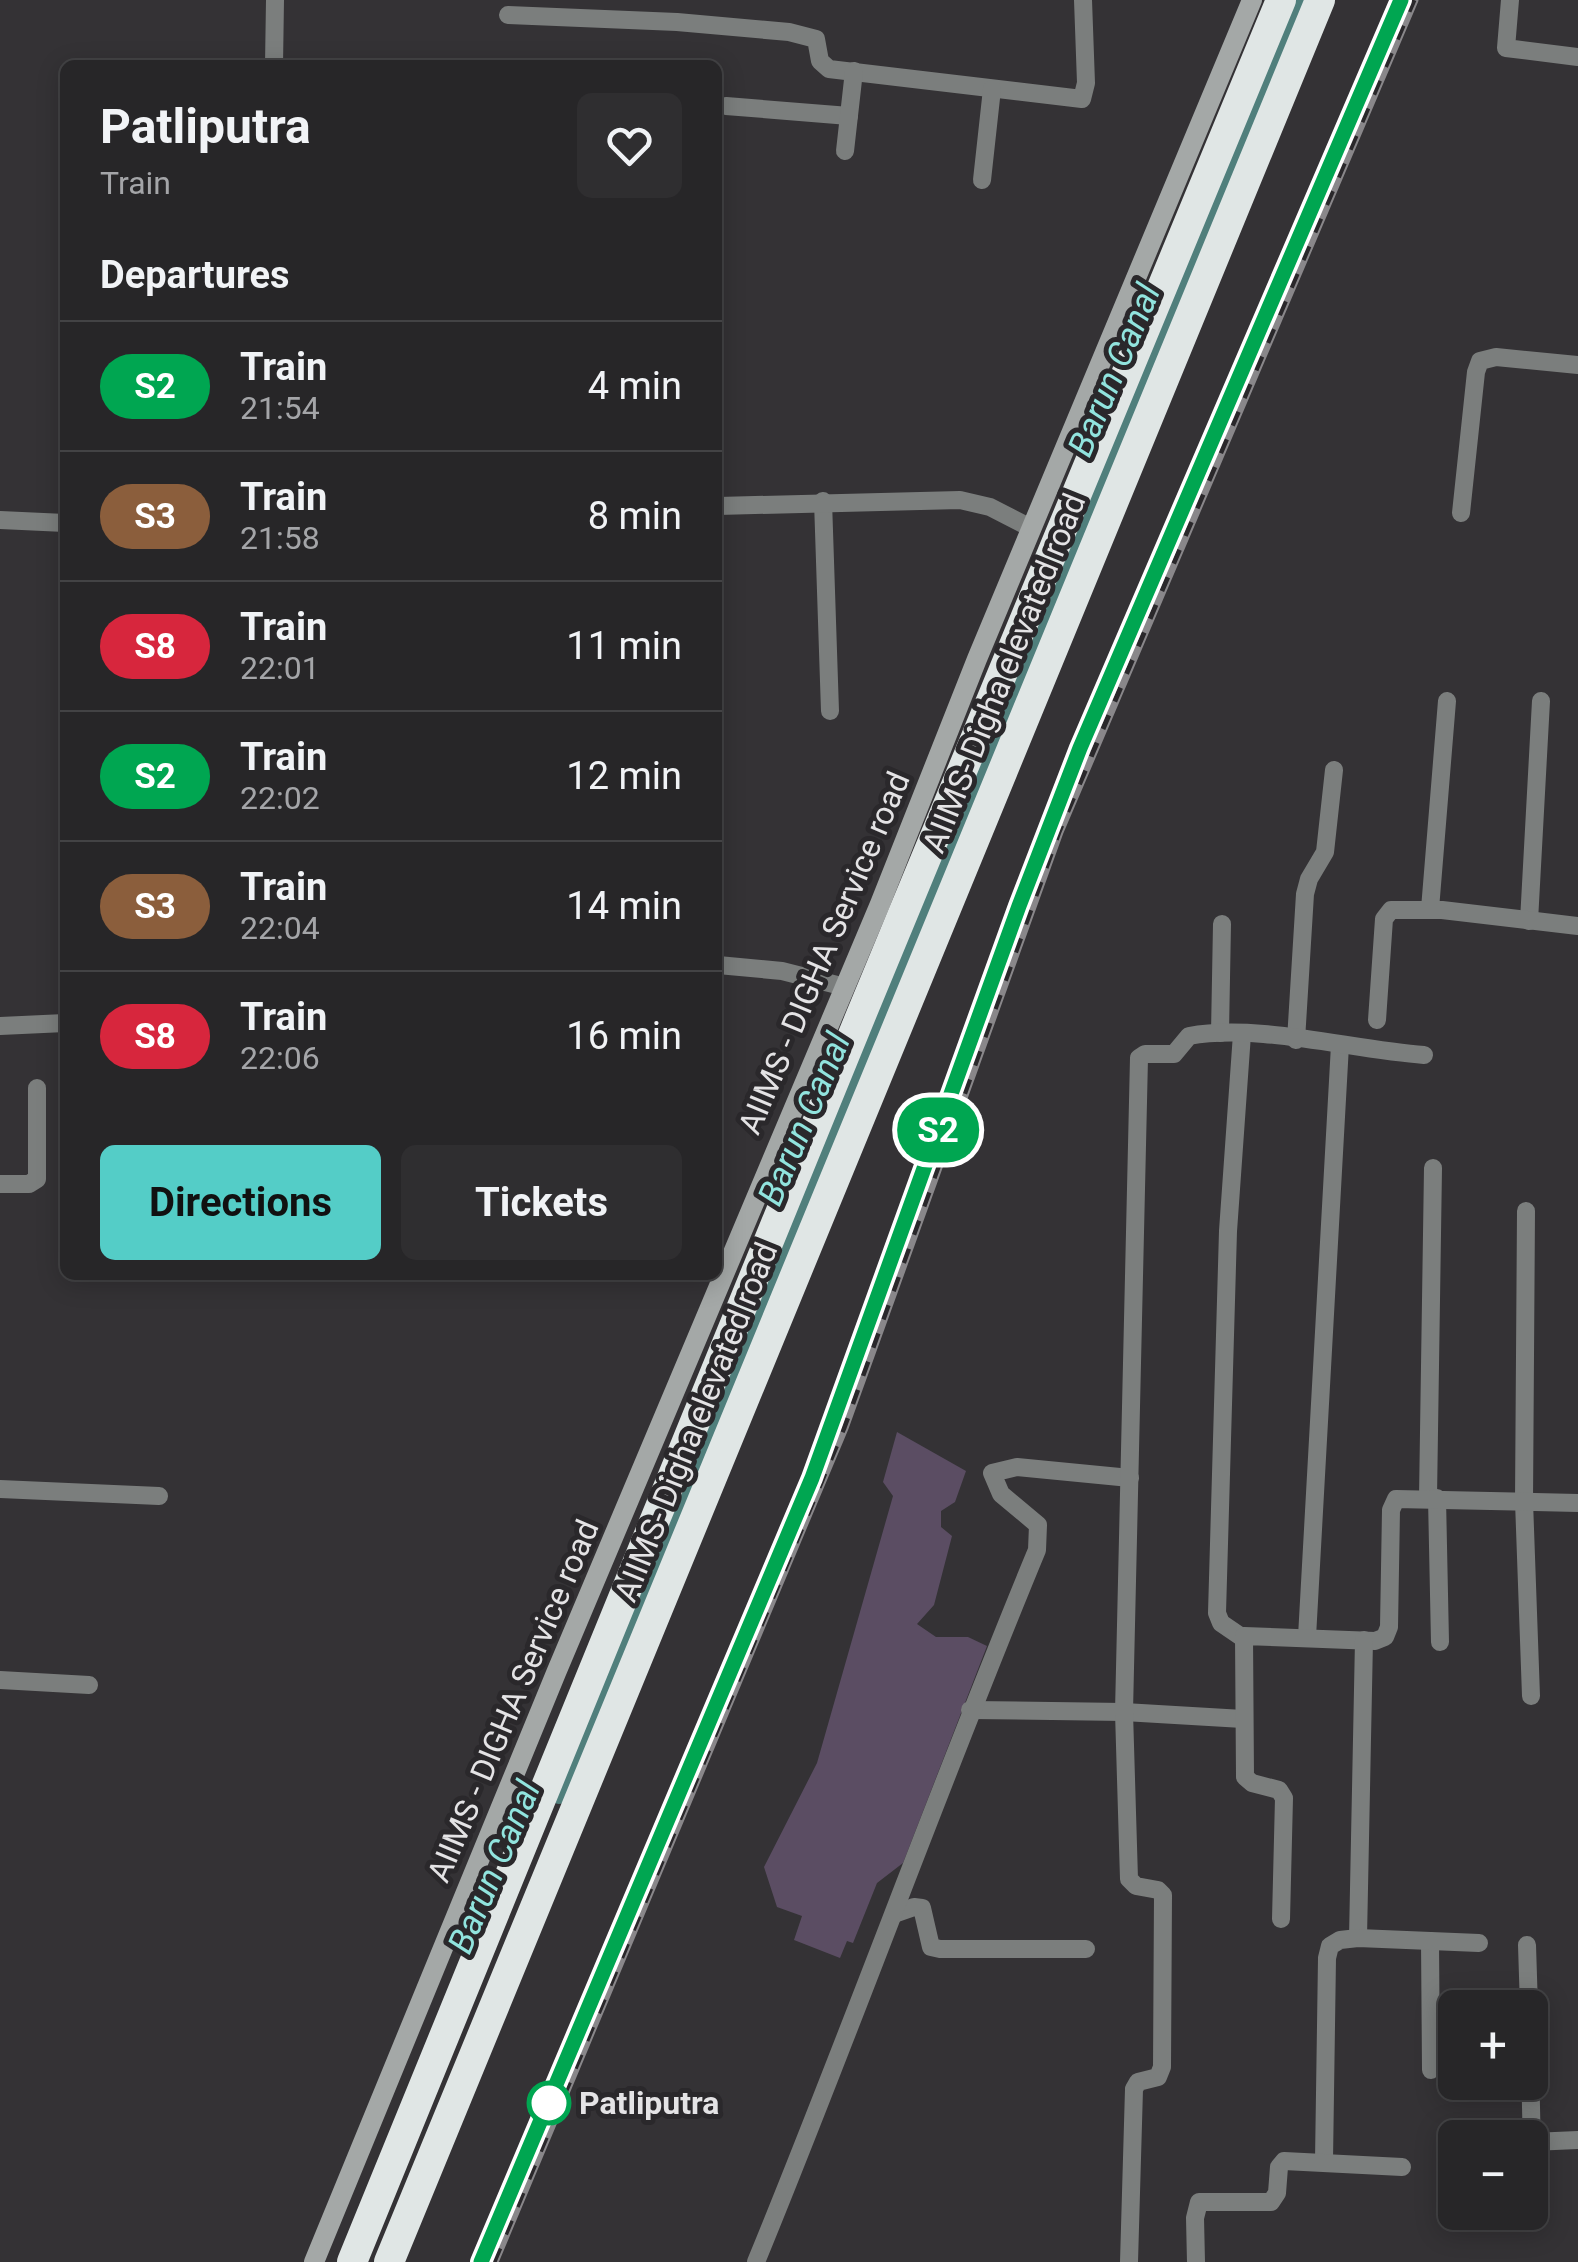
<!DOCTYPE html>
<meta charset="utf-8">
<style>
body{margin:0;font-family:Roboto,sans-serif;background:#2f2e30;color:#f1f3f6;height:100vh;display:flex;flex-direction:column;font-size:38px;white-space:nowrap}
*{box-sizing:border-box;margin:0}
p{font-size:32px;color:#a4a5a8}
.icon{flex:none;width:55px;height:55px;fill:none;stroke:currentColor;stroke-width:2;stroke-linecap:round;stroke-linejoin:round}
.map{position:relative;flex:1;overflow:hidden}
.panel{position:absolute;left:60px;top:60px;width:662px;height:1220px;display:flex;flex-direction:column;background:#272628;border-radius:15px;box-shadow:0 5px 25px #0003,0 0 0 2px #434345}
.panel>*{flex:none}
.badge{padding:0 20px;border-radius:32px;font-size:35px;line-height:65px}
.controls{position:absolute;left:1438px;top:1990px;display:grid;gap:20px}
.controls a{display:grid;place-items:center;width:110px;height:110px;border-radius:15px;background:#272628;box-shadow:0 5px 25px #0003,0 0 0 2px #434345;font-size:50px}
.map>.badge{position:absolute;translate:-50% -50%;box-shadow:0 0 0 5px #fff}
h2{padding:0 40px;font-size:38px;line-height:90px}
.round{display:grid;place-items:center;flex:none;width:105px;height:105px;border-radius:15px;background:#2f2e30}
.summary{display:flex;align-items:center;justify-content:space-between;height:170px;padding:0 40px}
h1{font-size:48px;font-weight:700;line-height:75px}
.action{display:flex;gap:20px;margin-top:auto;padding:20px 40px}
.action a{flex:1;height:115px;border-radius:15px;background:#54cdc7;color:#111;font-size:40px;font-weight:700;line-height:115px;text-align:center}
.action a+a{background:#2f2e30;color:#f1f3f6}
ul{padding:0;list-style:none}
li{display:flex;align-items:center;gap:30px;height:130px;padding:0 40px;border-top:2px solid #434345}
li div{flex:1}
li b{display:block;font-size:38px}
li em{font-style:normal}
li .badge{min-width:110px;font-weight:700;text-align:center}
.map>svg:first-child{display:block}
</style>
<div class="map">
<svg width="1578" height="2262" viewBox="0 0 1578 2262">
<rect width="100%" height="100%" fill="#343235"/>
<polygon fill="#5b4d63" points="897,1432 966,1471 955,1502 941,1511 941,1527 952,1536 934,1605 917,1624 936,1637 968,1637 987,1646 903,1863 877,1883 853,1943 847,1941 840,1958 794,1940 802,1916 777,1907 764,1867 817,1763 893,1496 883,1482"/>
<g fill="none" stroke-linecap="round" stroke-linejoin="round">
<polyline stroke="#507f7c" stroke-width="18" points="559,1795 1303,0"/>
<g stroke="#7b7e7d" stroke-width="18">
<polyline points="1510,0 1506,48 1578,57"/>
<polyline points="508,15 677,22 789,32 816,39 820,61 829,69 1082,99 1086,83 1083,0"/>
<polyline points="274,65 275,0"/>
<polyline points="726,106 849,116"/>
<polyline points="845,151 854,71"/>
<polyline points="982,180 992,89"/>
<polyline points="823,501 830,711"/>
<polyline points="718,506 960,500 990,507 1031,528"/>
<polyline points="1461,513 1476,372 1480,361 1496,357 1578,365"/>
<polyline points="0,520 65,523"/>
<polyline points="1430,909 1447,701"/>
<polyline points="1529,921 1541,701"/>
<polyline points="718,965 782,971 845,987"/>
<polyline points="1377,1020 1384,919 1391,910 1442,910 1578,926"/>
<polyline points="0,1026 65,1023"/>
<polyline points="1220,1033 1222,924"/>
<polyline points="1242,1034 1228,1231 1217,1613 1221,1623 1243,1638"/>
<polyline points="1296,1040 1305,894 1309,879 1325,852 1334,770"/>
<polyline points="0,1184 29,1184 37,1179 37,1088"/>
<polyline points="1526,1211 1524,1501 1531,1696"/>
<polyline points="0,1489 159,1496"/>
<polyline points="1428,1498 1433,1168"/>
<polyline points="1437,1498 1440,1642"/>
<polyline points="1307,1637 1340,1045"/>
<polyline points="0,1680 89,1685"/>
<polyline points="970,1710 1124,1712 1243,1719"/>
<polyline points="894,1914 914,1907 922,1908 931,1947 940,1949 1086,1949"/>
<polyline points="1281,1919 1284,1798 1279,1790 1252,1783 1245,1777 1244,1636 1375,1641 1385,1637 1389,1627 1391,1510 1396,1499 1578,1503"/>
<polyline points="1358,1938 1364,1640"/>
<polyline points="1430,1941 1431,2070"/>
<polyline points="1527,1945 1529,2008"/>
<polyline points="1530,2063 1533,2195"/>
<polyline points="1532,2142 1578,2140"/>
<polyline points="1324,2161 1327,1958 1330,1946 1340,1940 1358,1938 1479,1943"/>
<path d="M756,2262C853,2026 939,1786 1037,1550L1038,1525L1001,1494L992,1473L1017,1467L1130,1478"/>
<path d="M1129,2262L1134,2089L1138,2082L1158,2077L1162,2067L1163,1895L1158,1890L1136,1886L1129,1879L1124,1712L1139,1058L1145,1054H1174L1189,1036C1258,1023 1352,1050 1424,1055"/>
<polyline points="1196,2262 1195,2218 1199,2202 1271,2202 1277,2193 1279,2167 1284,2161 1402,2167"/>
</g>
<polyline stroke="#a4a8a7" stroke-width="20" points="314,2262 556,1673 880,904 977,659 1252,0"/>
<g stroke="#e0e6e5" stroke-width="30">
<polyline points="352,2262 859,1020 1281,0"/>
<polyline points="389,2262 1320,0"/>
</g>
<g stroke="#89878a" stroke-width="9">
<polyline id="rail" points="494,2262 844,1428 1059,832 1414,0"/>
</g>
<use href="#rail" stroke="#2a282b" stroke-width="5" stroke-dasharray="15" stroke-linecap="butt"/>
</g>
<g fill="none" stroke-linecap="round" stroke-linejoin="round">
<g stroke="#fff" stroke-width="22">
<polyline id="line" points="481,2262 812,1478 1019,906 1080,748 1401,0"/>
</g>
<use href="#line" stroke="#00a651" stroke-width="15"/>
</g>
<circle fill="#fff" stroke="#00a651" stroke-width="5" cx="549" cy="2103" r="20"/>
<g text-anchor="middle" stroke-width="10" stroke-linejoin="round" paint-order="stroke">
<g font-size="32" fill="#e4e3e5" stroke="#2a282b">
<text transform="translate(1004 673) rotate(-68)" y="11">AIIMS- Digha elevated road</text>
<text transform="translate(824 953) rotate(-67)" y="11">AIIMS - DIGHA Service road</text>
<text transform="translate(696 1422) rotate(-68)" y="11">AIIMS- Digha elevated road</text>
<text transform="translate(513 1701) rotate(-67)" y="11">AIIMS - DIGHA Service road</text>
</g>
<g font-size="32" font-weight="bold" fill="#e4e3e5" stroke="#2a282b" text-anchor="start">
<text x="579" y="2114">Patliputra</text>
</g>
<g font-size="35" font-style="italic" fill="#91e4de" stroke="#2a282b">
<text transform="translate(1114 370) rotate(-67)" y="12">Barun Canal</text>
<text transform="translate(804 1119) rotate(-67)" y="12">Barun Canal</text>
<text transform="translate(494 1867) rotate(-67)" y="12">Barun Canal</text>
</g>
</g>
</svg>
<div class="controls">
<a>+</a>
<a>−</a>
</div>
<b class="badge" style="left:938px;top:1130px;background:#00a651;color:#fff">S2</b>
<section class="panel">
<div class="summary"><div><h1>Patliputra</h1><p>Train</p></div><a class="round"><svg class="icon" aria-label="heart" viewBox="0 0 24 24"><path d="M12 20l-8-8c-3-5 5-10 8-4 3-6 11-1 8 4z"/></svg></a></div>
<h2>Departures</h2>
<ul>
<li><span class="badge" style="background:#00a651;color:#fff">S2</span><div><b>Train</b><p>21:54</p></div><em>4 min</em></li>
<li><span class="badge" style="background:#8b5e3c;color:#fff">S3</span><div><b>Train</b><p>21:58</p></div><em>8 min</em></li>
<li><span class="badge" style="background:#d7263d;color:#fff">S8</span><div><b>Train</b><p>22:01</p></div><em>11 min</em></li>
<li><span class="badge" style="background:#00a651;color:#fff">S2</span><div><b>Train</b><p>22:02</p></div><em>12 min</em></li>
<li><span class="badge" style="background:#8b5e3c;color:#fff">S3</span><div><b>Train</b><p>22:04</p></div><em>14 min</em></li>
<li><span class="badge" style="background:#d7263d;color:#fff">S8</span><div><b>Train</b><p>22:06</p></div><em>16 min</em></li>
</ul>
<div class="action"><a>Directions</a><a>Tickets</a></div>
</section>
</div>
